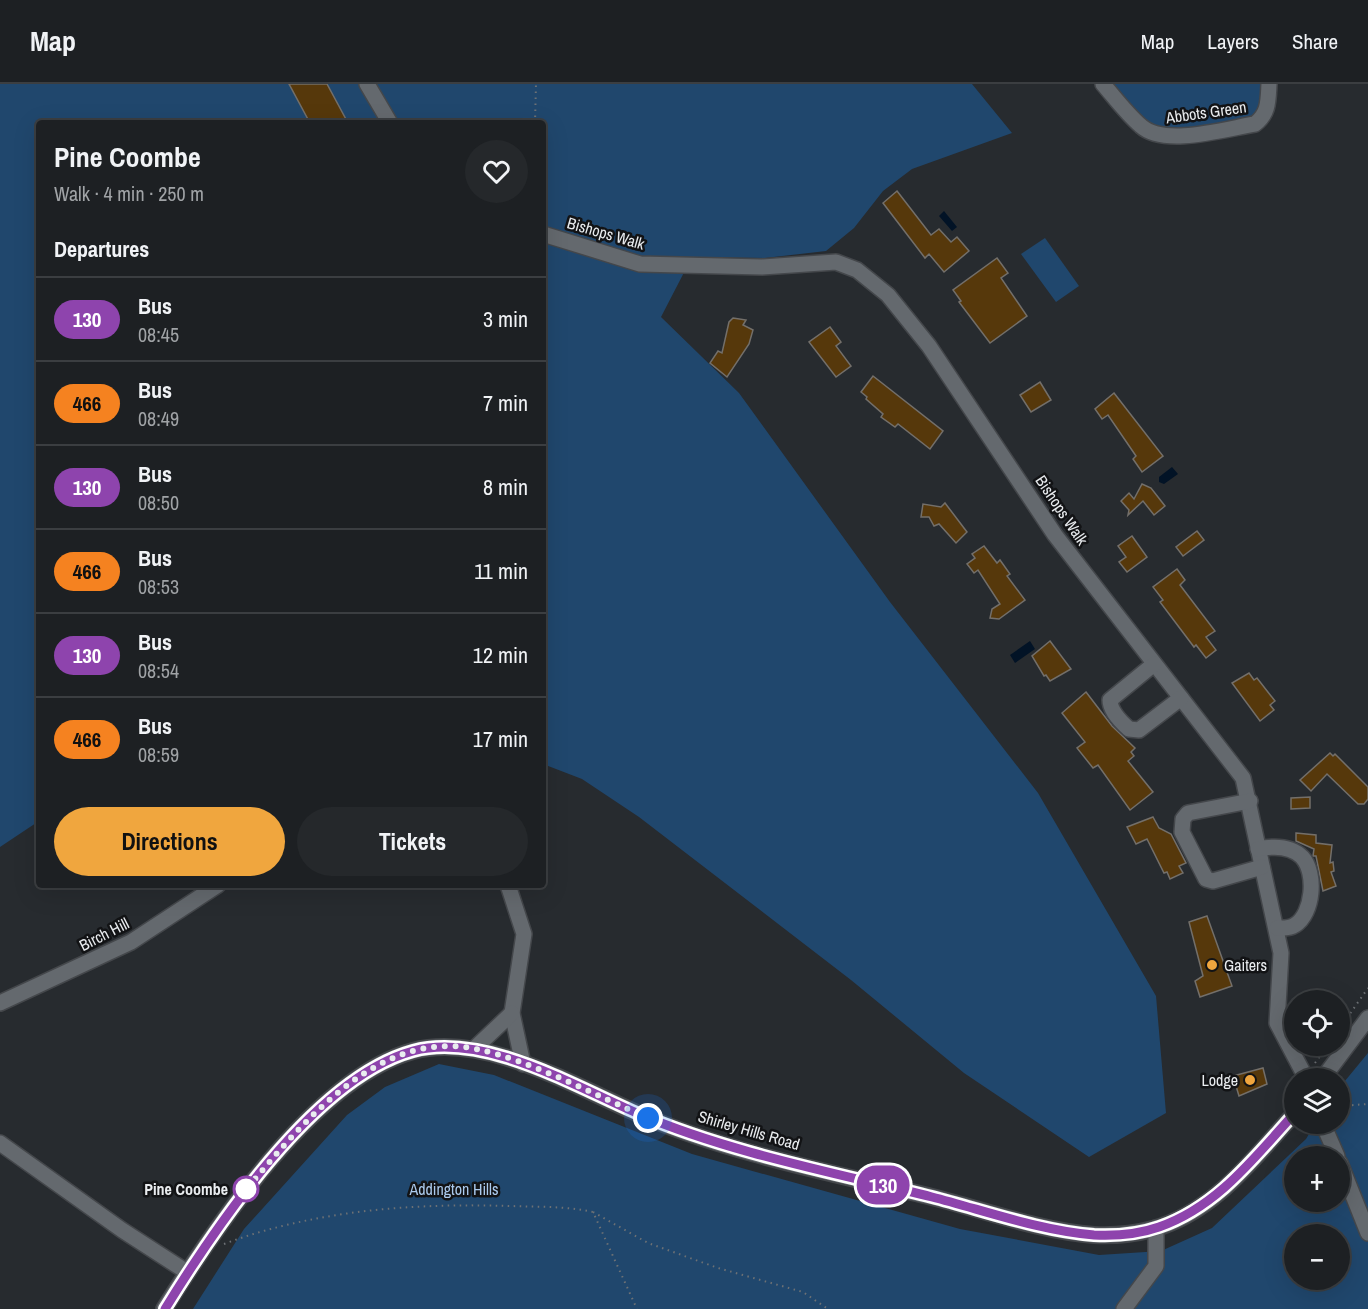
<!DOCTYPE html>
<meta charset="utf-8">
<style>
body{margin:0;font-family:"Archivo Narrow",sans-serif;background:#25282b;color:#f1f3f6;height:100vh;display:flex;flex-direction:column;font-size:22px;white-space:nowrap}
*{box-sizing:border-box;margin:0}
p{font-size:20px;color:#a0a3a6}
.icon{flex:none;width:33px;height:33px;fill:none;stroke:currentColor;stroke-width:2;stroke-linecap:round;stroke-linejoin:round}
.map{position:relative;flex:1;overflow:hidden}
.side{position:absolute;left:36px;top:36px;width:510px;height:768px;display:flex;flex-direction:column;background:#1d2023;border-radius:6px;box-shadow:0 6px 24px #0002,0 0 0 2px #3b3e41}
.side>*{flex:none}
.badge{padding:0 12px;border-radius:20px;font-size:21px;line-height:39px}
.fabs{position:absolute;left:1284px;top:906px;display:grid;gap:12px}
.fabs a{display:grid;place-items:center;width:66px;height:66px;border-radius:50%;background:#1d2023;box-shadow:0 6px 24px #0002,0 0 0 2px #3b3e41;font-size:30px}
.you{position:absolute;width:30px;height:30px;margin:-15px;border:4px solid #fff;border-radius:50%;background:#1a73e8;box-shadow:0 0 0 9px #1a73e833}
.map>.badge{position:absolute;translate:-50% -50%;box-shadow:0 0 0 3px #fff}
h2{padding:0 18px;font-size:22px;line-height:54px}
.round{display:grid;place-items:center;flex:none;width:63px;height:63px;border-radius:32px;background:#25282b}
.summary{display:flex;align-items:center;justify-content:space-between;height:102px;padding:0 18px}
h1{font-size:28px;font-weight:700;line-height:45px}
.cta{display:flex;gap:12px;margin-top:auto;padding:12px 18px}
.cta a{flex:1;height:69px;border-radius:36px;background:#f0a63e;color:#111;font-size:24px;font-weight:700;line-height:69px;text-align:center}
.cta a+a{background:#25282b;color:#f1f3f6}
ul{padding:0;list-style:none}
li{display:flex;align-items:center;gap:18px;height:84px;padding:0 18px;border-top:2px solid #3b3e41}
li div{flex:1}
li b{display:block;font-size:22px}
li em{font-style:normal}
li .badge{min-width:66px;font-weight:700;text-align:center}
header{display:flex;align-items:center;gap:36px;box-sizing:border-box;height:84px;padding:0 30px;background:#1d2023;border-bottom:2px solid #3b3e41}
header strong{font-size:28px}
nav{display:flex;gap:33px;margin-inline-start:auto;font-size:21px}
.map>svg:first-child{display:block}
</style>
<header>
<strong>Map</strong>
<nav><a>Map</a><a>Layers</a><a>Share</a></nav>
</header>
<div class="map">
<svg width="1368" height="1225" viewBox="0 0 1368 1225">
<rect width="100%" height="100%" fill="#272b2f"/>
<g fill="#20476d" fill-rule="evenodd">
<polygon points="0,0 972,0 1012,49 912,85 883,107 854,144 826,167 765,174 692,173 661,233 739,309 890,518 1038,709 1156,912 1166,1029 1089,1073 964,989 851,896 639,733 582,695 543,680 543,39 39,39 39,737 0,763"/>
<polygon points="1111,0 1262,0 1262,22 1252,36 1169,48 1145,39"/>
<polygon points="1045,154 1079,202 1056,218 1021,170"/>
<path d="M1368,969V1225H193L244,1145L347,1031L385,1003L439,980L494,991L692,1070L960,1145L1099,1171L1161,1167L1212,1144L1306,1055L1315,1040H1340V1003ZM1294,1072H1340V1118H1294ZM1294,1150H1340V1196H1294Z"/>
</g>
<g fill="#021326">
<polygon points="944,127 957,143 952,147 939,132"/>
<polygon points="1172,383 1178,390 1164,400 1159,398 1159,393"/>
<polygon points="1030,557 1035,565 1015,579 1010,571"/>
</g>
<g fill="#56380b" stroke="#736f6a" stroke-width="1.5">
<polygon points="289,0 327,0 348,39 310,39"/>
<polygon points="897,107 931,151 939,145 951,158 957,153 969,167 944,188 929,170 925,174 883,119"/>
<polygon points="997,174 1008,189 1001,194 1027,232 990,259 959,218 961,217 953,206"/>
<polygon points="733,234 746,236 743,241 753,246 749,260 727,293 710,279 718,267 722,269 729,238"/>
<polygon points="830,243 841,258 836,262 851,282 836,293 809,258"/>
<polygon points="873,292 943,347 930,365 898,340 895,343 881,333 883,330 866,315 867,313 861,308"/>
<polygon points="1040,298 1051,316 1031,328 1020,311"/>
<polygon points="1114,309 1163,372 1142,388 1133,375 1136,372 1108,331 1102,335 1095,325"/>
<polygon points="1142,400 1151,404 1165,422 1154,431 1143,417 1128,431 1129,426 1121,417 1129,409 1134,415"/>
<polygon points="945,419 967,448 956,459 939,440 934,442 929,433 921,433 923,420 941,423"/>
<polygon points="1197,447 1204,456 1183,472 1176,463"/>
<polygon points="1132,452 1147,473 1127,488 1119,478 1126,473 1118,462"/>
<polygon points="984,462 997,479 1000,476 1010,490 1007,492 1025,516 999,535 990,534 992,525 1000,520 978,486 974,489 967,480 975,474 972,470"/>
<polygon points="1177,485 1185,496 1180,501 1215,547 1206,553 1216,566 1206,574 1196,561 1194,563 1160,518 1163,516 1153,503"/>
<polygon points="1050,557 1071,585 1050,597 1046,591 1044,592 1032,572"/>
<polygon points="1249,589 1254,596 1257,594 1275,617 1270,621 1274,626 1260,637 1232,599"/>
<polygon points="1086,608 1112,642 1135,664 1131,668 1134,672 1128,677 1153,708 1130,726 1098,681 1093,684 1077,664 1085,658 1062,629"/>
<polygon points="1330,669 1333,672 1335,670 1368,703 1368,715 1364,720 1358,720 1327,690 1311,707 1300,696"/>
<polygon points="1310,713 1310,724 1291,725 1291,714"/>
<polygon points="1153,733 1159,744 1171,750 1186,779 1179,782 1183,789 1170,795 1167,788 1164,789 1147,755 1136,760 1127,743"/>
<polygon points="1296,749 1316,751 1316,759 1332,761 1330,779 1333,778 1334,787 1331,788 1336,802 1323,807 1316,772 1313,772 1314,765 1296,757"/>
<polygon points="1207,832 1232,902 1200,913 1195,897 1203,892 1189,838"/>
<polygon points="1263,984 1267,1000 1239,1012 1233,992"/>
</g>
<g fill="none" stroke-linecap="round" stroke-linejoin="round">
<g stroke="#44474b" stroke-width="18">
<g id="minor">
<polyline points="367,0 390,39"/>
<path d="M1103,0C1115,14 1127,30 1141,42C1164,63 1225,45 1255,40C1269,29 1268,17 1269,0"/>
<polyline points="543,150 640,180 762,183 836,178 857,186 888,211 929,262 1055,451 1243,694 1281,869 1277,939 1306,994"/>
<path d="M1154,580L1110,616C1110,627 1121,638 1129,645L1139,646L1181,614"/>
<polyline points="1250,717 1188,729 1183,735 1182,748 1206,795 1213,797 1262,783"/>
<path d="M1258,765C1273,762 1290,761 1302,773C1317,789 1313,830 1295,841C1289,845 1283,844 1277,844"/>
<polyline points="508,801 524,850 512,929 523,980"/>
<polyline points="0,919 131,858 218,801"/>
<polyline points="475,964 512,929"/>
<polyline points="1323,994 1368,934"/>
<polyline points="1323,1040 1337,1072"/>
<polyline points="0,1059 122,1146 187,1188"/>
<polyline points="1340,1079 1368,1149"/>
<path d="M164,1225C216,1142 315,994 413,967C484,948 574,1002 639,1030C728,1069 837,1090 932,1113C984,1126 1040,1147 1094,1151C1113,1152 1134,1150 1153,1145C1214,1128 1253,1075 1294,1030"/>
<polyline points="1124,1225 1156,1182 1156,1144"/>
</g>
</g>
<g stroke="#6d7175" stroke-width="2" stroke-dasharray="1.5 4.5" stroke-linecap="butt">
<polyline points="535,39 536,0"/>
<polyline points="1340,944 1368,904"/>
<polyline points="1315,979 1327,962"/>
<polyline points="1340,1022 1368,1020"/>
<polyline points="593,1128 648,1159 718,1184 803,1208 828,1225"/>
<path d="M224,1160C315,1126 414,1119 510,1122C538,1123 566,1122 593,1128L637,1225"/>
</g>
<use href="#minor" stroke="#64696e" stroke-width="15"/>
</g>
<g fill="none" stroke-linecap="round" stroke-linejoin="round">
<g stroke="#fff" stroke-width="14">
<path id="line" d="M165,1225C216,1142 315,994 413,967C484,948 574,1002 639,1030C730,1069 836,1089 932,1113C983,1126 1041,1147 1094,1151C1115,1152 1139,1150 1159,1143C1217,1123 1254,1074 1294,1030"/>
</g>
<use href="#line" stroke="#8e44ad" stroke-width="9"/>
<path stroke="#e9ecef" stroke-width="6" stroke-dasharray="0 10.8" d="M246,1105L244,1108C300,1042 377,944 476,965C530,976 597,1012 648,1034"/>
</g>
<g fill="#f0a63e" stroke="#121315" stroke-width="2">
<circle cx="1212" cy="881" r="6"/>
<circle cx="1250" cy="996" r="6"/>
</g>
<circle fill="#fff" stroke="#8e44ad" stroke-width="3" cx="246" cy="1105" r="12"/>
<g text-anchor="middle" stroke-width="5" stroke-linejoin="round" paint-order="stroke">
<g font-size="16" fill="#e9ecef" stroke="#121315">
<text transform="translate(1206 28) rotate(-8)" y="6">Abbots Green</text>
<text transform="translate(606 149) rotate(16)" y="6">Bishops Walk</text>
<text transform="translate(1062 426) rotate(56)" y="6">Bishops Walk</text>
<text transform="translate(104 850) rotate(-27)" y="6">Birch Hill</text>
<text transform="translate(749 1046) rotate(16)" y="6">Shirley Hills Road</text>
</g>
<g font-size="16" fill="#e9ecef" stroke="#121315" text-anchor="start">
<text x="1224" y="887">Gaiters</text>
<text x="1238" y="1002" text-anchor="end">Lodge</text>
</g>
<g font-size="16" font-weight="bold" fill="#e9ecef" stroke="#121315" text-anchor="end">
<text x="228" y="1111">Pine Coombe</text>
</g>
<g font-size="16" fill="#abcaed" stroke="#121315">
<text x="454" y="1111">Addington Hills</text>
</g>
</g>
</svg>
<div class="fabs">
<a><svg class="icon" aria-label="locate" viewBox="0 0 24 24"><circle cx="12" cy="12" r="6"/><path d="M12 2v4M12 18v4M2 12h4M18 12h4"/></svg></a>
<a><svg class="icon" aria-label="layers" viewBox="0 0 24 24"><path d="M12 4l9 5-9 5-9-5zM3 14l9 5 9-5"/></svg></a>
<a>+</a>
<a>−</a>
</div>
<div class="you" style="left:648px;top:1034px"></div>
<b class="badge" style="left:883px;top:1101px;background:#8e44ad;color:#fff">130</b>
<section class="side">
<div class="summary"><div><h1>Pine Coombe</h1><p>Walk · 4 min · 250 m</p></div><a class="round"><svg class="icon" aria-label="heart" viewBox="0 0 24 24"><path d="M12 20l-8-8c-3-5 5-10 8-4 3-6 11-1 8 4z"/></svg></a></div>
<h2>Departures</h2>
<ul>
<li><span class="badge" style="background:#8e44ad;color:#fff">130</span><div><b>Bus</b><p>08:45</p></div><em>3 min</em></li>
<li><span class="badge" style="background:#f58220;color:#111">466</span><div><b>Bus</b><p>08:49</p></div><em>7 min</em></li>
<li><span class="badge" style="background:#8e44ad;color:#fff">130</span><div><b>Bus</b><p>08:50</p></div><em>8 min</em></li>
<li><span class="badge" style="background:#f58220;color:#111">466</span><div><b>Bus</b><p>08:53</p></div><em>11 min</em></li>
<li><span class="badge" style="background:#8e44ad;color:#fff">130</span><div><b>Bus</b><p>08:54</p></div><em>12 min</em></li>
<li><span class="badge" style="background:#f58220;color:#111">466</span><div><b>Bus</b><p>08:59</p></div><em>17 min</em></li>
</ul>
<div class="cta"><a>Directions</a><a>Tickets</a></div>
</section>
</div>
